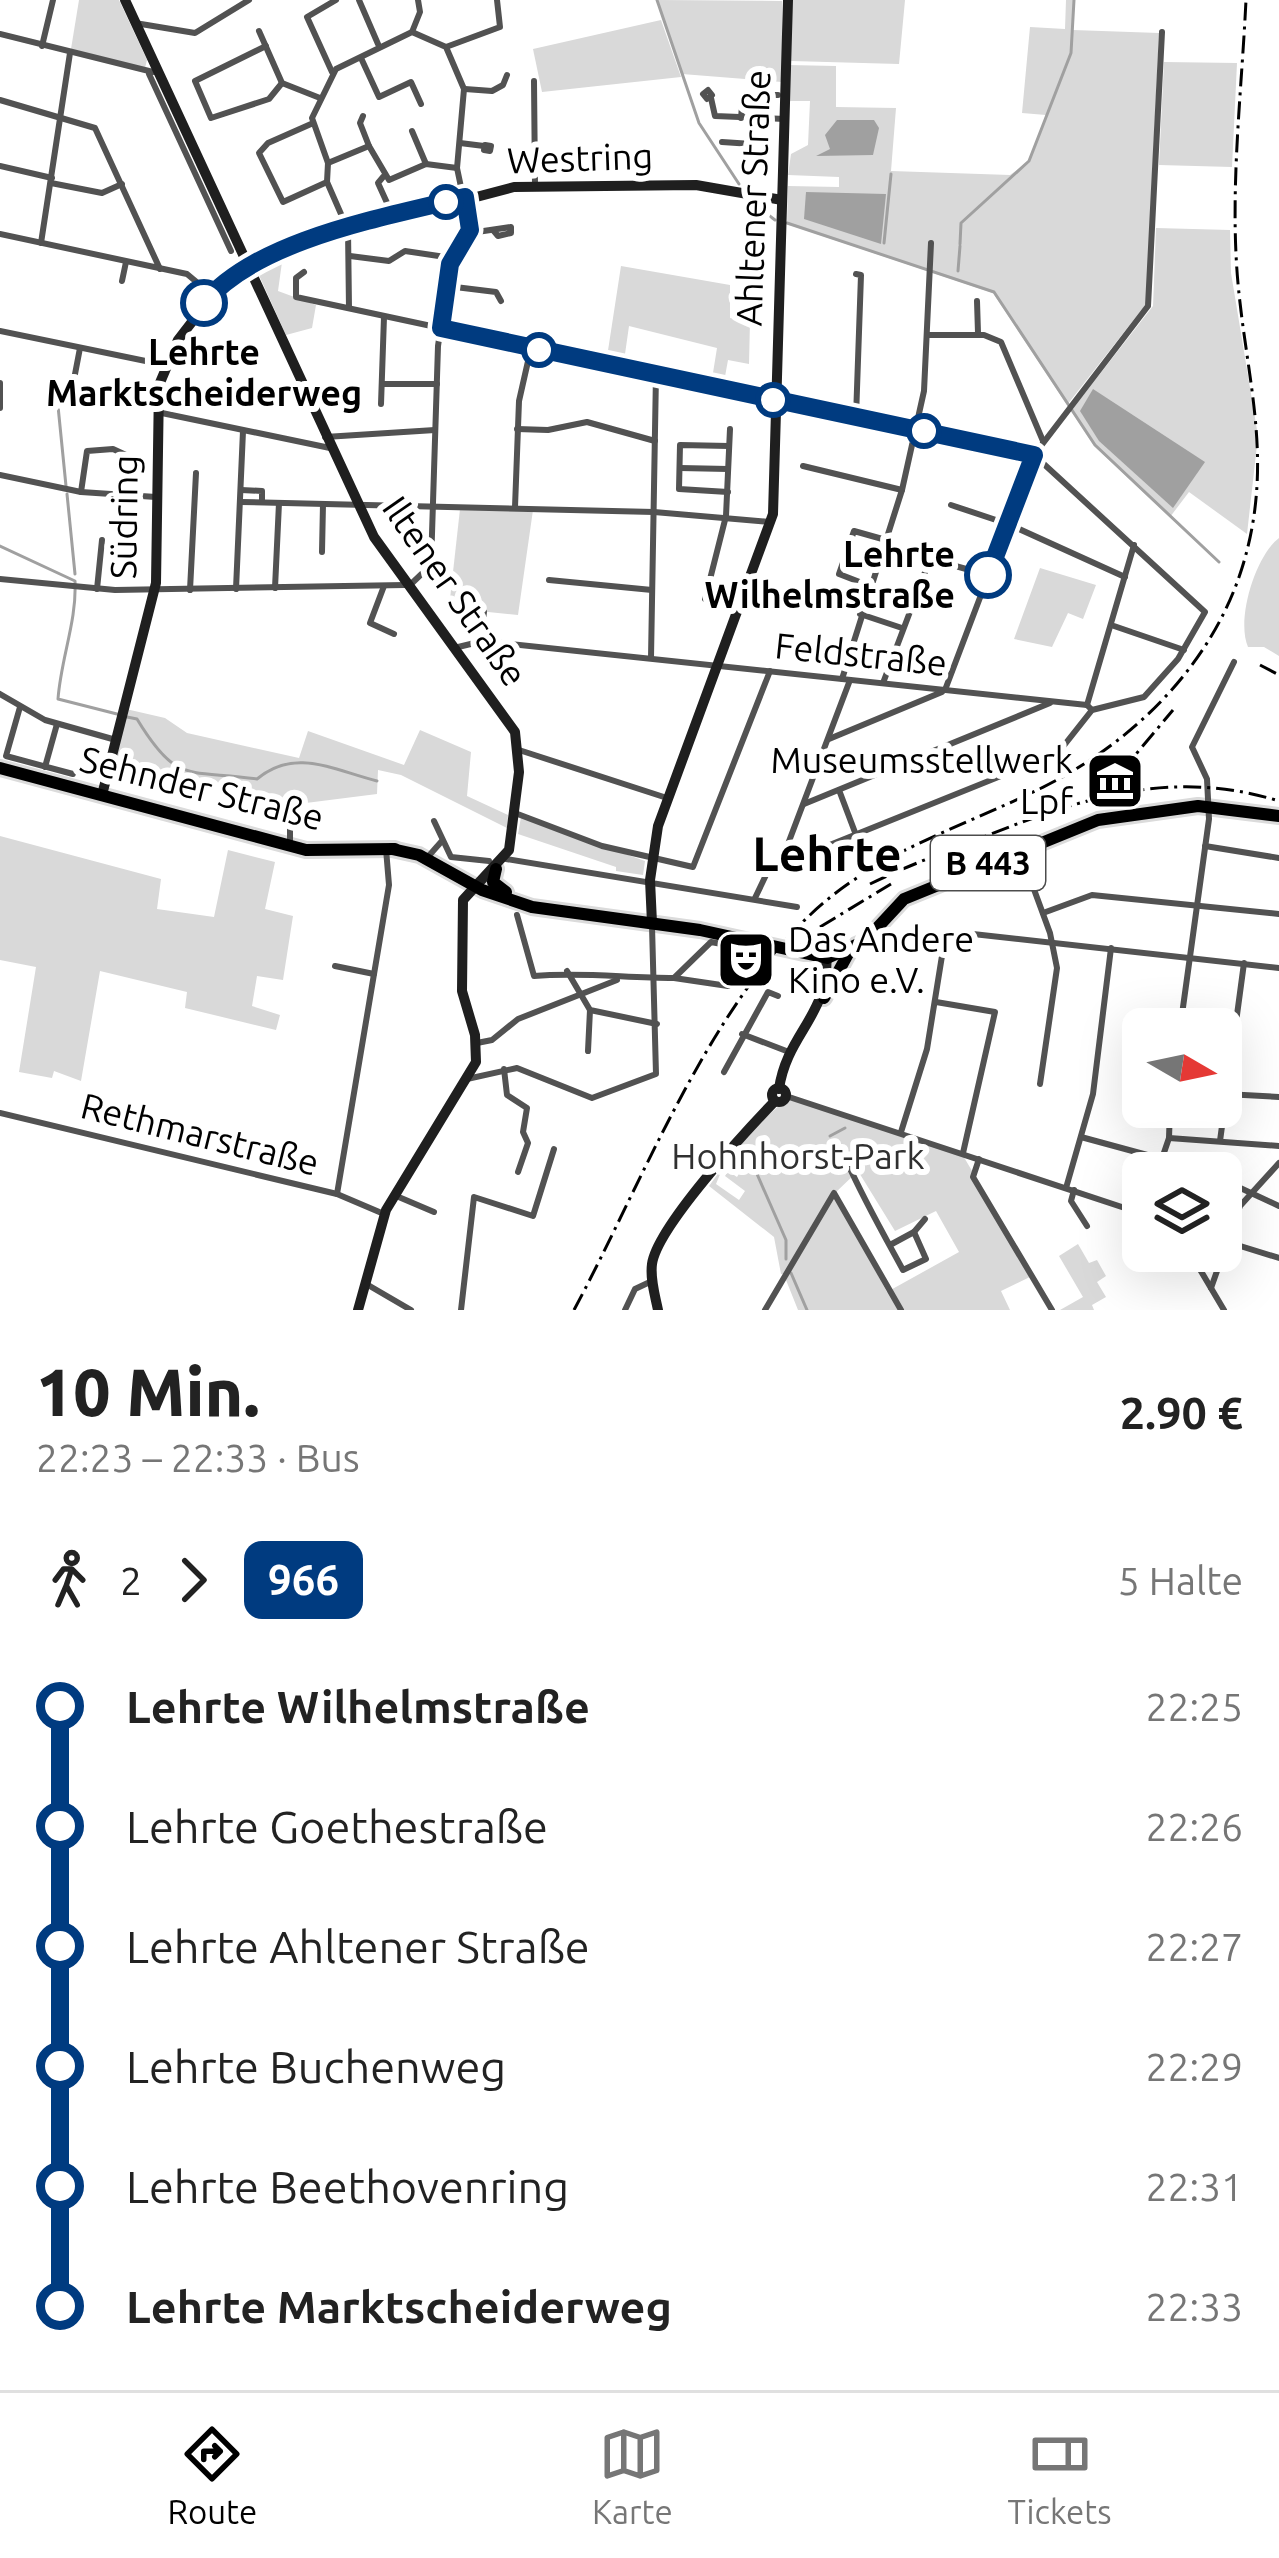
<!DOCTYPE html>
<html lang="de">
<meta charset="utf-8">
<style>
body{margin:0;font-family:Ubuntu,sans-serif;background:#f2f2f2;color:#222;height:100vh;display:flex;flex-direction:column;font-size:45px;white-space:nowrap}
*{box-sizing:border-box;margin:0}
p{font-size:39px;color:#767676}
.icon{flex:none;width:66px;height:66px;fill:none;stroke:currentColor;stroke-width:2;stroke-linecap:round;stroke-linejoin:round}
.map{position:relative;height:1310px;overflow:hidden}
.details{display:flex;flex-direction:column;background:#fff;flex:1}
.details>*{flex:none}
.badge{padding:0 24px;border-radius:18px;font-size:42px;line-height:78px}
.needle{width:78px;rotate:99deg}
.buttons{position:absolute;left:1122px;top:1008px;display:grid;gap:24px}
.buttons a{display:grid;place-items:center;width:120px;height:120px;border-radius:18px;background:#fff;box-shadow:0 12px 48px #0002;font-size:60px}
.map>.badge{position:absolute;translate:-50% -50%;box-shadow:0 0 0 6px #fff}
.legs{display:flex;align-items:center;gap:18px;height:132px;padding:0 36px;font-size:39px}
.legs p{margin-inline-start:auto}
.summary{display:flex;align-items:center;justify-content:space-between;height:204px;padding:0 36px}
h1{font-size:66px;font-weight:800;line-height:90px}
ul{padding:0 36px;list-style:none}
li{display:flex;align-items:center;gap:42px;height:120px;font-size:45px}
li i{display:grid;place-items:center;width:18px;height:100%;margin:0 15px;background:currentColor}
li i::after{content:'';width:30px;height:30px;margin:-15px;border:9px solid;border-radius:50%;background:#fff}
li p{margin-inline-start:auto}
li:first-child i{background:linear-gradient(#0000 50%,currentColor 0)}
li:last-child i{background:linear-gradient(currentColor 50%,#0000 0)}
.tabs{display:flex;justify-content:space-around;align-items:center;height:168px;border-top:3px solid #e0e0e0;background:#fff;font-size:33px;color:#767676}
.tabs a{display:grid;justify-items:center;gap:6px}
.tabs .current{color:#000}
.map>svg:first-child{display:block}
</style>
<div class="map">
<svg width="1279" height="1310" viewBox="0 0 1279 1310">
<rect width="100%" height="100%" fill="#fff"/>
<g fill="#d9d9d9" fill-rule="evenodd">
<polygon points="79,0 119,0 147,60 145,68 71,49"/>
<polygon points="658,0 782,1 782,82 682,74"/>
<polygon points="790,0 905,0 899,64 791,61"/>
<polygon points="1066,0 1074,0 1073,30 1159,33 1146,304 1067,405 993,293 787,224 788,186 839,187 839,177 788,175 791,154 808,145 810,101 787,101 788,65 836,66 836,107 896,108 891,171 1010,175 1027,163 1050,109 1046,115 1022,113 1030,27 1065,29"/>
<polygon points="661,20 681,77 542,92 533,49"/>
<polygon points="1164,62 1237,63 1232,167 1159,165"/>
<polygon points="1156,228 1230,230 1231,273 1258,436 1247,534 1189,492 1170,517 1094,446 1071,411 1153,306"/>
<polygon points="282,262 278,291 316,305 312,328 286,335 258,273"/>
<polygon points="621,266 730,285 730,318 750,321 749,364 728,360 724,382 712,379 717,348 629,326 624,361 607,357"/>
<polygon points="460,509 533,510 518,615 449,608"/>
<path d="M1279,538V656L1264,647H1248C1236,620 1255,556 1279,538Z"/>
<polygon points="1040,568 1096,585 1083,619 1068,613 1052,647 1014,639"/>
<polygon points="126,709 165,718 187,733 299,758 308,731 404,765 420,730 471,752 467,796 508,815 507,828 401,775 378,770 377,794 290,805 112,761"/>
<polygon points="521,817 645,861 643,875 616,871 616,867 518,834"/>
<polygon points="0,836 161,879 157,909 214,917 228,850 275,862 265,909 293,916 283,980 257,976 252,1006 280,1015 276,1030 185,1008 187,992 100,971 81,1081 54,1071 52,1078 19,1072 36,967 0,960"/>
<path d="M788,1098L962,1154L1034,1275L1001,1291L1010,1310H798L786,1280L789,1274H781L774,1237L709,1186L723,1167L716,1184L739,1200L745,1191L725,1176L728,1171L737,1177L745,1164L733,1156L752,1129ZM858,1171L895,1231L936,1211L959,1252L887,1292L834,1194Z"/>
<polygon points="1078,1244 1089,1263 1097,1260 1106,1276 1097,1282 1106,1297 1092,1305 1094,1310 1060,1310 1083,1297 1059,1256"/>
</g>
<g fill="#a0a0a0">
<polygon points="837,120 874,120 879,128 873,155 816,156 830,149 825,135"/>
<polygon points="806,192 886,194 881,244 804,219"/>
<polygon points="1093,389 1205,462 1173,508 1099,441 1080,411"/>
</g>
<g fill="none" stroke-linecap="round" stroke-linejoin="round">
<g stroke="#a0a0a0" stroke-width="3">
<polyline points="657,0 699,123 739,184"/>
<polyline points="754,204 775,220"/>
<polyline points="787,223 994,292 1095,445 1219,562"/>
<polyline points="884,243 891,174"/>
<polyline points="960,244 961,223 1029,161 1071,53 1074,0"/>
<polyline points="958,271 960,246"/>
<polyline points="57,396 66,486"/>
<polyline points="67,494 75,574"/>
<path d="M0,546L75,581C77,621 61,658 58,699L117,714"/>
<path d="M127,717L137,719C177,785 187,769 257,779C295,747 333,770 377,781"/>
<polyline points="830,1136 845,1128"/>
<polyline points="766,1167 757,1174 786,1240 786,1259"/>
<polyline points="791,1273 807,1310"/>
</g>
<g stroke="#dbdbdb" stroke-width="18">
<g id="primary">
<polyline points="0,768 306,850 395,849"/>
<polyline points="392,849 419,855 482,890 532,907 700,930 827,958 865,941 904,899 1098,820 1198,806 1279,816"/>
<polyline points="496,869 493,882 506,892"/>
<polyline points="824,998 848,954"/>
</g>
</g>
<g stroke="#525252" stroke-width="6">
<polyline points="359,0 378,44"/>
<polyline points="135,23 195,33 249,0"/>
<polyline points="259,31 282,83 320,98"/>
<polyline points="412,32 420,12 418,0"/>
<polyline points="0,34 153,72"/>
<polyline points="42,46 53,0"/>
<polyline points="266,46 195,81 211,118 269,99 282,83"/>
<polyline points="446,47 500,27 497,0"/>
<polyline points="361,58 379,97 411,82 421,104"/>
<polyline points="332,72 307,17 336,0"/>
<polyline points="149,74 231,251"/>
<polyline points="534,81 535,185"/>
<polyline points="465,89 492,91 503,85 507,75"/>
<polygon points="708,90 712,95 707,99 703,94"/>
<polyline points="711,98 715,116 785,119"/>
<polyline points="0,100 95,128 160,269"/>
<polyline points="363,116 360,123 369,146"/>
<polyline points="741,118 743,95 778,95"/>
<polyline points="311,124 268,143 259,153 283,202 327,182"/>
<polyline points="412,131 426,164"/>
<polyline points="722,142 752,144"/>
<polyline points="460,143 484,146"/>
<polygon points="485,145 491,146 490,151 484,150"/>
<polygon points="752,158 757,161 753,166 749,162"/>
<polyline points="750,159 753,118"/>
<polyline points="328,163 369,146 389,180 426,164 457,168"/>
<polyline points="0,166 52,178"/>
<polyline points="383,177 378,183 388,205"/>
<polyline points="51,183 102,193 122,184"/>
<polyline points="470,233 511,227 511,233 498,236 493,230"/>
<polyline points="0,234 187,274 211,294"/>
<polyline points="41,243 70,53"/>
<polyline points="350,256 389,261 405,251 452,258"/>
<polyline points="304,272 296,278 296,297 1034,455 1205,612 1178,659 1144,697 1092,710 1058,753 780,865 766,875 755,898"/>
<polyline points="856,274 861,275 856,417"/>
<polyline points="122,281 126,262"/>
<polyline points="447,286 496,292 501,301"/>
<polyline points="977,301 978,333"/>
<polyline points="349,308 348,230 327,182 328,163 312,118 336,69 412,32 446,47 464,89 457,168 470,230 450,264 438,346 431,565 410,585"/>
<polyline points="0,331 165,365"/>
<polyline points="928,335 984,335 1001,342 1043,441"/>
<polyline points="80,348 71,395 127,404"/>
<polyline points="382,384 437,384"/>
<polyline points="381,404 384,317"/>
<polyline points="0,408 0,383"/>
<polyline points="157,412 330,448"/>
<polyline points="517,429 548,430 587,422 655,441"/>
<polyline points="325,437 435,430"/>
<polyline points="803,466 902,490"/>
<polyline points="680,468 728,469"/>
<polyline points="0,475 81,492 156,497"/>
<polyline points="241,490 262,491 262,502"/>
<polyline points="81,492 87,451 113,449 126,455 118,496"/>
<polyline points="728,492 679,489 680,445 729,446"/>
<polyline points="241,502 654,512 770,522"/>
<polyline points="951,505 1008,524 1125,577"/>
<polyline points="515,507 519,401 531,348"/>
<polyline points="322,552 323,504"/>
<polyline points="0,579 115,590 405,585"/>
<polyline points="549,580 652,590"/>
<polyline points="384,586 370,623 394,634"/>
<polyline points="870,586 839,574 854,531 886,540"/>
<polyline points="275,588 279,503"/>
<polyline points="97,589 102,540"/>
<polyline points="236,589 243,431"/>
<polyline points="190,590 196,473"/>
<polyline points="705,599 726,516 730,429"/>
<polyline points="860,614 902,628"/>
<polyline points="1114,626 1184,650"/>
<polyline points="480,641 484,612"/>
<polyline points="454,648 483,641 1087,705 1092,710"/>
<polyline points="651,658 656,374"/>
<polyline points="842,679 902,490 924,391 931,243"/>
<polyline points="883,683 930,559 988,575"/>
<polyline points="945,690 1034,455 1148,306 1162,32"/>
<polyline points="0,694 45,720 116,740"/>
<polyline points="1087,705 1134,545"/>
<polyline points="20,707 6,756 73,774"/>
<polyline points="829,739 942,692"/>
<polyline points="519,750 667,798"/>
<polyline points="45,767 57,724"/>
<polyline points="839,790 856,835"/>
<polyline points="804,804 1050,703"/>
<polyline points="515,813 602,846 693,867 770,671"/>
<polyline points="434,821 451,857 489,861"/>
<polyline points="290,845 290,810"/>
<polyline points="1205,846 1279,858"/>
<polyline points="1021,854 1050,933 1057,968 1040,1084"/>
<polyline points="426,859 441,842"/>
<polyline points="506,859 797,907"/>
<polyline points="780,865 850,680"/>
<polyline points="1043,913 1092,895 1279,914"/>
<path d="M517,915L534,976C583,972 625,978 674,978"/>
<polyline points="335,966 374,974"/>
<polyline points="567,971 590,1010 657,1024"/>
<polyline points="728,986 674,978 711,942 759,951"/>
<polyline points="936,1002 995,1012 963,1153"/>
<polyline points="1180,1029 1209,819 1207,779 1192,747 1234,662"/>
<polyline points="742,1034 789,1052"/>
<polyline points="477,1043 492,1040 518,1019 617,980"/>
<polyline points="588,1051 590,1010"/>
<polyline points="504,1069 507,1095 527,1108 523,1132 528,1143 518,1172"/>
<polyline points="724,1072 768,992 778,996"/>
<polyline points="467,1079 517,1068 592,1098 656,1074 652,926"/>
<polyline points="1225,1094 1279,1097"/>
<polyline points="786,1096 1143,1214"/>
<polyline points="0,1113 337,1194 384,1214"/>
<polyline points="901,1132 927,1049 946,931 1279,968"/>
<polyline points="1081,1137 1162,1159"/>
<polyline points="1169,1138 1279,1146"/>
<polyline points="1220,1141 1244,963"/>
<polyline points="979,1159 973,1177 1052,1310"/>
<path d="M848,1164C864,1200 884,1235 903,1270L926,1259L914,1232L890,1245"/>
<polyline points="1157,1173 1169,1138 1170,1107"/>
<polyline points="1221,1179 1279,1206"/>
<polyline points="1066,1188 1093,1094 1111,948"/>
<polyline points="1074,1190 1071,1201 1087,1226"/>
<polyline points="337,1194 389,885 386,849"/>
<polyline points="394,1195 434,1212"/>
<polyline points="914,1232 925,1219"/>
<polyline points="1221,1240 1279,1258"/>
<polyline points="1189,1251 1224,1310"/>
<polyline points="368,1285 411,1310"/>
<polyline points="1211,1288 1240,1206 1279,1163"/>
<polyline points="461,1310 474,1197 533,1216 554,1149"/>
<polyline points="625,1310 635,1289 652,1281"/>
<polyline points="765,1310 834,1193 901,1310"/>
</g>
<g stroke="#1f1f1f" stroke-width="10">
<polyline points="125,0 374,537 515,732 519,772 509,850 463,900 462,991 475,1035 476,1062 386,1210 358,1310"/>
<polyline points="102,795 156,583 159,385 178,340 225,279 294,245 514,187 696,185 782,200"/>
<polyline points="652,923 650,880 658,826 773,514 788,0"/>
<circle cx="779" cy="1095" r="7"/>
<path d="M779,1089C787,1032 832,1014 826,951"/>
<path d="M658,1310C655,1295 650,1279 652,1264C657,1227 747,1130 775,1101"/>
</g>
<use href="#primary" stroke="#000" stroke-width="12"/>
<g stroke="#000" stroke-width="3" stroke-dasharray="18 6 3 6" stroke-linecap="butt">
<polyline points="1260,665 1279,675"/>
<polyline points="1094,791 1126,766 1173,710"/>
<path d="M870,884C909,865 950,850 991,834C1088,796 1175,769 1279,801"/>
<polyline points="820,927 891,884"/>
<path d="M574,1310C642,1183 706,1013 810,915C874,854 954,830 1031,793C1126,749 1210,670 1242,568C1278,453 1241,367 1236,254C1232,170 1242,84 1246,0"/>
</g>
</g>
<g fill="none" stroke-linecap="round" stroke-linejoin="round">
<g stroke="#fff" stroke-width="27">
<path id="line-1" d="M204,303C257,239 386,217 465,197L470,230L450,264L441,328L1034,455L988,575"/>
</g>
<use href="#line-1" stroke="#003b80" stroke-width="18"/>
</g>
<defs>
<g id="museum-square" transform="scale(3)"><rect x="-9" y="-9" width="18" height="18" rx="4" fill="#000" stroke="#fff"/><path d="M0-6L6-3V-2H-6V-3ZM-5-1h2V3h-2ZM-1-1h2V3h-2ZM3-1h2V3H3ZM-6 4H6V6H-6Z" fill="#fff"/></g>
<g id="theatre-square" transform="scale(3)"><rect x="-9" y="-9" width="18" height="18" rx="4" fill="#000" stroke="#fff"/><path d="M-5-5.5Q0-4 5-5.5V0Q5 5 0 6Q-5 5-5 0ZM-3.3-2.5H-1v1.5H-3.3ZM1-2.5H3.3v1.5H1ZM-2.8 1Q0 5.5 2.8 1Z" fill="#fff"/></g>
</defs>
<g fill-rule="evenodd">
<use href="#museum-square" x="1115" y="781"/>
<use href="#theatre-square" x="746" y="960"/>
</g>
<g fill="#fff" stroke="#003b80" stroke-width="6">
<circle cx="446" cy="202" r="15"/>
<circle cx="204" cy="303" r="21"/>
<circle cx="539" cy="350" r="15"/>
<circle cx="773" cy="400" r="15"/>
<circle cx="924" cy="431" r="15"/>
<circle cx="988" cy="575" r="21"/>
</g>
<g text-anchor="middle" stroke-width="12" stroke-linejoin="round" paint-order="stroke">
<rect fill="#fff" stroke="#4c4c4c" stroke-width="3" x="931" y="836" width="114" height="54" rx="9"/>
<g font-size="33" font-weight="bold" fill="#000">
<text x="988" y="875">B 443</text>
</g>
<g font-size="36" fill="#000" stroke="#fff">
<text transform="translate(580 158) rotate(-2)" y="13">Westring</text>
<text transform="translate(753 198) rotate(-88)" y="13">Ahltener Straße</text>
<text transform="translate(124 517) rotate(-89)" y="13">Südring</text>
<text transform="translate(455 591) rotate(55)" y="13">Iltener Straße</text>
<text transform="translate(861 654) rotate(6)" y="13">Feldstraße</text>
<text transform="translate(202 788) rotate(14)" y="13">Sehnder Straße</text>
<text transform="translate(200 1134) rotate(14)" y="13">Rethmarstraße</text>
</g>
<g font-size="36" font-weight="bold" fill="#000" stroke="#fff">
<text x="204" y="365">Lehrte<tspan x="204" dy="41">Marktscheiderweg</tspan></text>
<text x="955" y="567" text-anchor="end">Lehrte<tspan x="955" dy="41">Wilhelmstraße</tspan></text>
</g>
<g font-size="36" fill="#000" stroke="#fff" text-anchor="end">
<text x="1073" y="773">Museumsstellwerk<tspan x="1073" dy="41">Lpf</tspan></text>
<text x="788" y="952" text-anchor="start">Das Andere<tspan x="788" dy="41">Kino e.V.</tspan></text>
</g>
<g font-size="36" fill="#303030" stroke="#fff">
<text x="798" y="1169">Hohnhorst-Park</text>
</g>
<g font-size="48" font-weight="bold" fill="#000" stroke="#fff">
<text x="827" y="871">Lehrte</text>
</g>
</g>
</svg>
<div class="buttons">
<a><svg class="needle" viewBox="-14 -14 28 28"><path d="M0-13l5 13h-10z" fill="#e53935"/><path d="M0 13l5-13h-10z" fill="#767676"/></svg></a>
<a><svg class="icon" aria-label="layers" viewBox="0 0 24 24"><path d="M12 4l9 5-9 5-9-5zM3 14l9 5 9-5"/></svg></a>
</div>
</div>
<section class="details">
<div class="summary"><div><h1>10 Min.</h1><p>22:23 – 22:33 · Bus</p></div><b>2.90 €</b></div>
<div class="legs"><svg class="icon" aria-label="walk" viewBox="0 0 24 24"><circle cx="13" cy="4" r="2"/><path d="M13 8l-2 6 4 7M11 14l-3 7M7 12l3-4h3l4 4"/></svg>2<svg class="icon" aria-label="forward" viewBox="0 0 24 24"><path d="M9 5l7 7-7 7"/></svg><b class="badge" style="background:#003b80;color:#fff">966</b><p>5 Halte</p></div>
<ul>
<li><i style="color:#003b80"></i><b>Lehrte Wilhelmstraße</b><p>22:25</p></li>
<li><i style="color:#003b80"></i><span>Lehrte Goethestraße</span><p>22:26</p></li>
<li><i style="color:#003b80"></i><span>Lehrte Ahltener Straße</span><p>22:27</p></li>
<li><i style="color:#003b80"></i><span>Lehrte Buchenweg</span><p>22:29</p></li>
<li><i style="color:#003b80"></i><span>Lehrte Beethovenring</span><p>22:31</p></li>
<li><i style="color:#003b80"></i><b>Lehrte Marktscheiderweg</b><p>22:33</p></li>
</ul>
</section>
<nav class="tabs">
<a class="current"><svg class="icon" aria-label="directions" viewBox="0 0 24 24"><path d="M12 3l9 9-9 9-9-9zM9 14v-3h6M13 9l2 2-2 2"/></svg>Route</a>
<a><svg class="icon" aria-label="map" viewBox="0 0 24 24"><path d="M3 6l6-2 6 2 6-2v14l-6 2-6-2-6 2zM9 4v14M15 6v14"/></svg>Karte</a>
<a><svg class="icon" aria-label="tickets" viewBox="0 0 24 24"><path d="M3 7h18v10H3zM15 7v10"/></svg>Tickets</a>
</nav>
